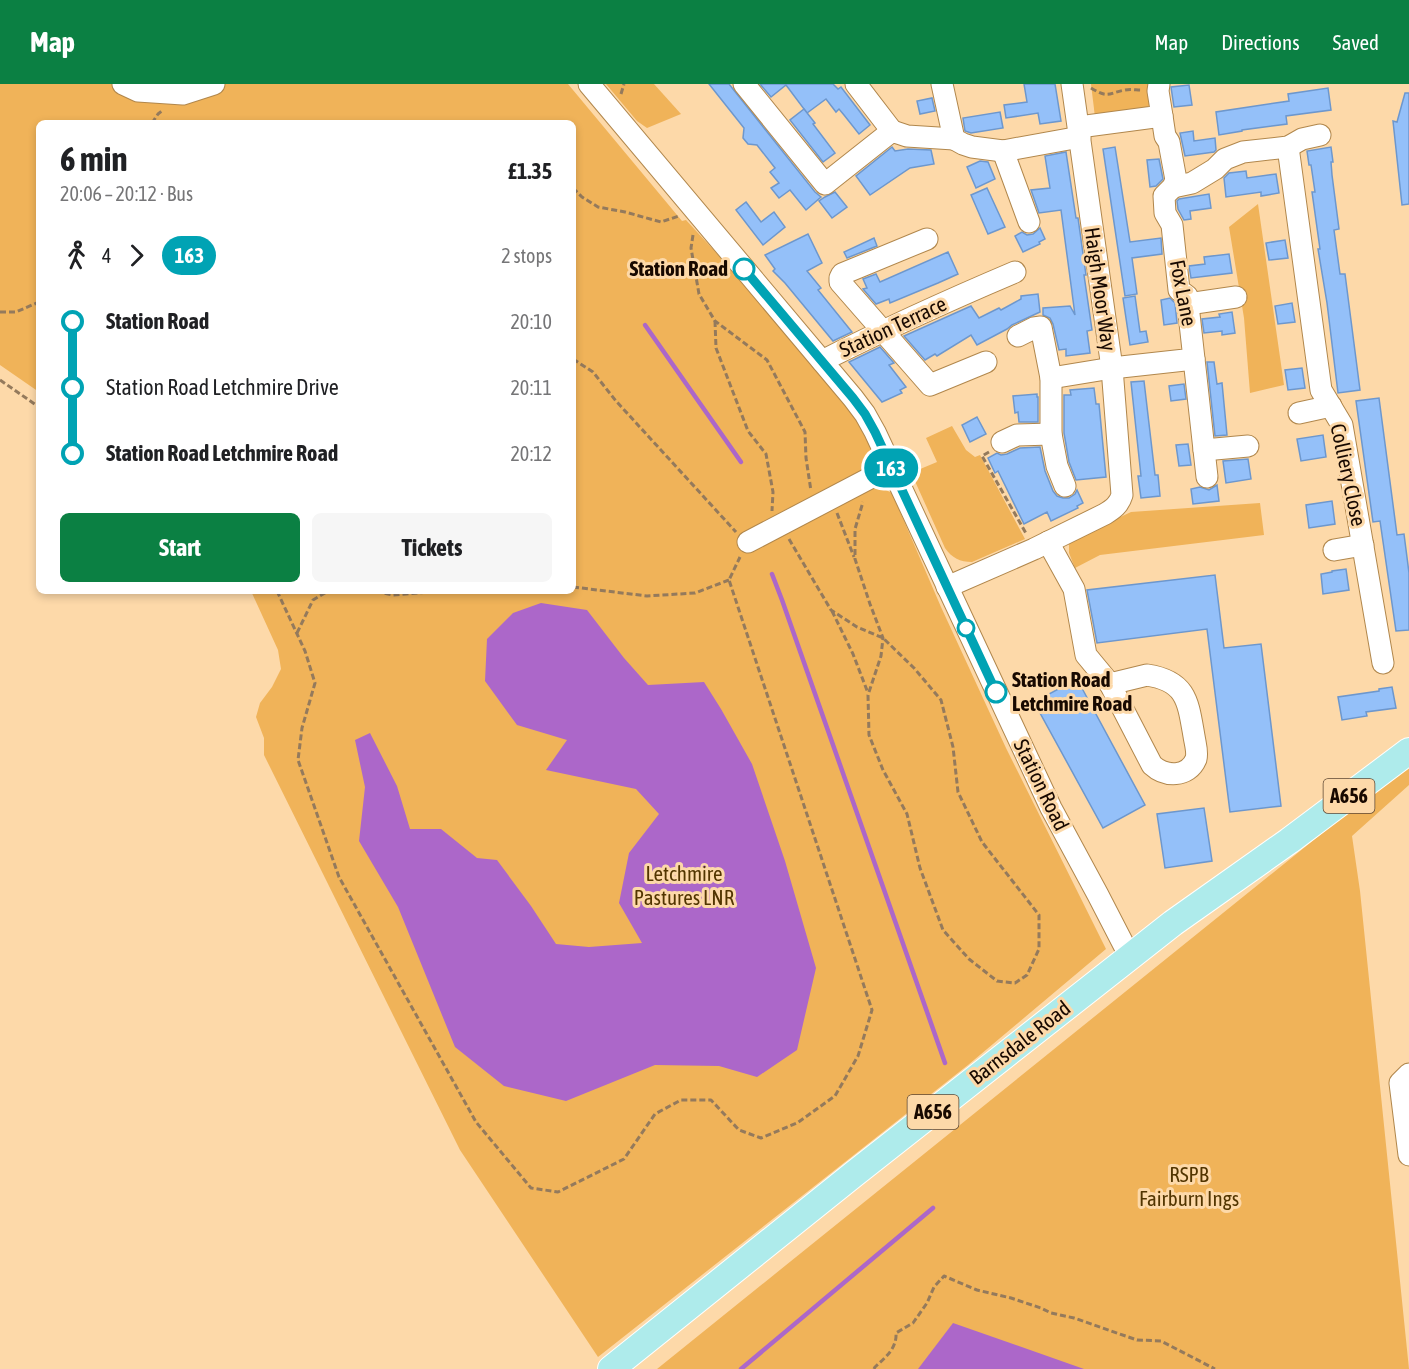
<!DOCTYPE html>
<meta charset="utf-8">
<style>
body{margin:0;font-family:"Asap Condensed",sans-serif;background:#f6f6f6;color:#202124;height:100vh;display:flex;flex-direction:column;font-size:22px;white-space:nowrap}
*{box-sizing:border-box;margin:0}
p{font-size:20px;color:#757577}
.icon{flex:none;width:33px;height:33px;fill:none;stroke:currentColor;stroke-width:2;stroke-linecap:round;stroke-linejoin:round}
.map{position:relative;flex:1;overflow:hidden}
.panel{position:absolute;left:36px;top:36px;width:540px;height:474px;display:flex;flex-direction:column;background:#fff;border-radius:9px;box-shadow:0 3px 9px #0003}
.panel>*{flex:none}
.badge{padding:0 12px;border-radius:20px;font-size:21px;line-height:39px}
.map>.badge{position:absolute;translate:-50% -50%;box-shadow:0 0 0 3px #fff}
.legs{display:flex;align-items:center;gap:9px;height:66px;padding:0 24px;font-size:20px}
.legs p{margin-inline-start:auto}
.overview{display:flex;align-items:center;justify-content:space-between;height:102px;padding:0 24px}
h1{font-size:33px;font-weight:700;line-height:45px}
.cta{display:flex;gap:12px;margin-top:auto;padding:12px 24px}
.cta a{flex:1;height:69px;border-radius:9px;background:#0b8043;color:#fff;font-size:24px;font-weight:700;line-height:69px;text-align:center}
.cta a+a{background:#f6f6f6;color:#202124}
ul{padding:0 24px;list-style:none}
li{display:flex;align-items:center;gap:21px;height:66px;font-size:22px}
li i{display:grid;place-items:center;width:9px;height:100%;margin:0 8px;background:currentColor}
li i::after{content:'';width:15px;height:15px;margin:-8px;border:4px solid;border-radius:50%;background:#fff}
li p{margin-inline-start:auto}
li:first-child i{background:linear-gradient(#0000 50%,currentColor 0)}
li:last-child i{background:linear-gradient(currentColor 50%,#0000 0)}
header{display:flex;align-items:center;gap:36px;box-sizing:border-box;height:84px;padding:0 30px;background:#0b8043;color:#fff}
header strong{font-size:28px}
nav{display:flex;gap:33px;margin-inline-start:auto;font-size:21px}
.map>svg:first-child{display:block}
</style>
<header>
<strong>Map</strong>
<nav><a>Map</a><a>Directions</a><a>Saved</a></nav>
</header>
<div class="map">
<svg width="1409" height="1285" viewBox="0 0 1409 1285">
<rect width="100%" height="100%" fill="#fdd9a9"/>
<g fill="#f0b359">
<path d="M0,0H568L682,137L686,136L722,175L852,327C858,338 874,364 873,375C873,380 871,380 868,383L879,405H884L892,409L941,523L1006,664L1106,865L968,981L598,1273L460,1066L264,671V654L256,633L260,619L272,603L281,585L278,566L251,507H573V39H39V308L0,281Z"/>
<polygon points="606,0 654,0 681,30 647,44 637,37"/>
<polygon points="1091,0 1150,0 1151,19 1148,23 1095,33"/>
<polygon points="1258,120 1284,301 1250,309 1244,234 1229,143"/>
<path d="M952,342L966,366L975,373L980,371L1025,455L972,478C960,478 952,474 945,464L914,395L913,388L937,378L926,354Z"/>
<polygon points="1260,419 1264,451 1100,471 1075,484 1069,469 1069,460 1076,454 1131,428"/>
<polygon points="1409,682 1409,701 1352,752 1360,807 1409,1285 657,1285 1341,734"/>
</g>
<g fill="#ac67c9">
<polygon points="541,519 587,526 624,574 648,601 704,598 721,625 752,680 785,777 816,884 797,966 757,993 719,982 655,981 566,1017 504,1002 455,963 398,823 359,757 365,703 355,656 370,649 397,702 410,745 441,745 477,774 497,776 531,822 556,860 589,863 642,859 619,819 629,769 659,730 636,705 546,686 567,656 517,641 485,597 487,555 513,529"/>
<polygon points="953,1239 1084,1285 918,1285"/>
</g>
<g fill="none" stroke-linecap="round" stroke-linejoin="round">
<g stroke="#ac67c9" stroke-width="4.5">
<polyline points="645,241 741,378"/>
<polyline points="772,490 782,516 945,979"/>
<polyline points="741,1285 933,1124"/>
</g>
</g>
<g fill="#94c0f9" stroke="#6d97cd" stroke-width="1.5">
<polygon points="709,0 729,0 815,108 821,113 806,126 790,106 779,114 771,104 779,99 770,88 775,84 757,61 748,60 743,54 744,44"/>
<polygon points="760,0 833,0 838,5 841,3 870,41 859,50 844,31 839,25 836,28 826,15 807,29 786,1 771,13"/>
<polygon points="1024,0 1055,0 1061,37 1040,40 1038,29 1006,34 1004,21 1027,18"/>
<polygon points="1189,1 1192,21 1174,23 1171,3"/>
<polygon points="1328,4 1331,26 1286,32 1287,40 1242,46 1242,47 1219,51 1216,28 1289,17 1288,10"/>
<polygon points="1405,9 1409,9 1409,120 1402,121 1393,37 1397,38"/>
<polygon points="932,14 935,27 920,30 917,17"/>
<polygon points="804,25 815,39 813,40 835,69 823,78 790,36"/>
<polygon points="1000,28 1003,44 971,49 965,47 963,34"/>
<polygon points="1193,47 1194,57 1215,54 1216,66 1214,68 1185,72 1180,49"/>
<polygon points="892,63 895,67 908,65 931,66 934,80 910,84 870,111 856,92"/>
<polygon points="1115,63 1130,158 1161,154 1162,170 1132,174 1137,210 1125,212 1103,65"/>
<polygon points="1331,63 1333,78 1331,78 1332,91 1339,145 1334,146 1340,190 1345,190 1360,306 1338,309 1327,219 1318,165 1320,165 1312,108 1315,108 1311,81 1309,81 1307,67"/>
<polygon points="1066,68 1076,134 1078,134 1086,191 1084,191 1092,246 1087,247 1090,269 1066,272 1066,265 1059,266 1053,240 1050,234 1043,231 1043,224 1070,222 1075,231 1061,126 1039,129 1031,106 1050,104 1045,72"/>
<polygon points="1159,75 1163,95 1156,102 1150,103 1147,76"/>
<polygon points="980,77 988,78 995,95 976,104 967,83"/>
<polygon points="1246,87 1247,94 1276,90 1279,109 1261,112 1261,108 1226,113 1224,94 1229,89"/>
<polygon points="987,104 1005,143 988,150 971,111"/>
<polygon points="835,108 847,123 832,134 819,117 825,113"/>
<polygon points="1209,110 1211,124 1190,127 1191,135 1184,136 1178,125 1177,117 1179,115"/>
<polygon points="746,118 761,138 774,128 785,143 763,161 736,126"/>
<polygon points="1040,144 1045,155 1039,158 1040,160 1023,168 1015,152 1022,148 1027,151 1033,150"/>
<polygon points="808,150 822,179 807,187 821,204 818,206 852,248 833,257 785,199 773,187 775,185 765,171"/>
<polygon points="874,154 877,162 847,174 844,168"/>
<polygon points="1285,156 1288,174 1269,176 1266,159"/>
<polygon points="948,168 958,190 938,199 890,219 889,215 876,220 863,205 867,204 863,195 876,190 880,198"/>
<polygon points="1229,170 1232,189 1191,194 1189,182 1205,180 1204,173"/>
<polygon points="1038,210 1040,228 1012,241 1007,245 977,261 971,251 937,272 935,270 925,276 904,252 971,222 979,234 999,224 1001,226 1021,215 1021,212"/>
<polygon points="1135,212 1140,248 1146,247 1148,258 1130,261 1123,214"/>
<polygon points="1170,214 1175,219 1177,239 1164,241 1161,216"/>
<polygon points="1292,219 1295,238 1278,240 1275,222"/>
<polygon points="1232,228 1235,249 1222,251 1222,247 1204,249 1202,235 1220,233 1219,230"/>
<polygon points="880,263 894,279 889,281 906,303 900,306 902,309 882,318 849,278"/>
<polygon points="1207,278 1214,278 1217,300 1222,299 1227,351 1215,352"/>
<polygon points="1302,284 1305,304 1288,306 1285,286"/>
<polygon points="1144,297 1155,391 1158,391 1160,412 1141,414 1138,392 1141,392 1131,298"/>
<polygon points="1184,300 1186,315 1171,317 1169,302"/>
<polygon points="1094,304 1096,320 1099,320 1106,393 1076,396 1069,378 1064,349 1064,311 1071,311 1070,306"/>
<polygon points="1037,310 1037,313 1038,313 1038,338 1019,338 1018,328 1015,329 1013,312"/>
<polygon points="1379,314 1397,451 1404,450 1409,489 1409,546 1396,547 1380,437 1373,438 1356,317"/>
<polygon points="977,333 986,350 970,358 962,341"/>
<polygon points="1323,351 1326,373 1301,377 1297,355"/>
<polygon points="1188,360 1191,381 1179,382 1176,361"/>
<polygon points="1040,363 1045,387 1053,407 1057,412 1063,414 1069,414 1075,410 1077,406 1083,419 1077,422 1078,424 1051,437 1047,428 1024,440 998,387 995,389 988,374 997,369 1001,371 1007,370 1020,364"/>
<polygon points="1248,375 1251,395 1226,399 1223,377"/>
<polygon points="1217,401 1219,417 1193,420 1191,405 1200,403 1209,406"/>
<polygon points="1332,417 1335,440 1309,444 1306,421"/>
<polygon points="1346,485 1349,506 1323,510 1321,490 1332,488 1332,487"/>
<polygon points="1215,491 1224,564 1261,560 1281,722 1230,728 1207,545 1097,559 1087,506"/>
<polygon points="1077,595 1145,721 1103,744 1034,618"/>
<polygon points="1392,603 1396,624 1366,628 1367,632 1342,636 1338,613 1379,607 1379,605"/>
<polygon points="1204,724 1212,777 1165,784 1157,730"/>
</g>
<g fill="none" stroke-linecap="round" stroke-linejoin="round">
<g stroke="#b1874c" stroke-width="23">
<g id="minor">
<polyline points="123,0 138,7 183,10 214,0"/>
<polyline points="589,0 853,314 865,330 875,348 1051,724 1098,811 1130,873"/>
<polyline points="744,0 825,100 892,47 907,52 954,55"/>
<polyline points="856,0 892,47"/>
<polyline points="942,0 954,55 963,60 972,63 1003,67 1080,53"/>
<polyline points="1079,43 1162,32 1158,7 1159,0"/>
<polyline points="1288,63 1321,306 1342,341 1383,579"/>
<polyline points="1003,67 1029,138"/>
<polyline points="1173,103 1192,99 1215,85 1225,75 1243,68 1288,63 1302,55 1320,51"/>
<polyline points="927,155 842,190 840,194 840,198 930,301 986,278"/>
<polyline points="1188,220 1236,213"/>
<polyline points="1018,252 1034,244 1041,243 1051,294 1051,350 1057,382 1065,402"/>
<polyline points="1194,275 1207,393"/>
<path d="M822,277C885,245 949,216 1015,188"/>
<polyline points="1051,294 1112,284 1194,275 1187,212 1179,206 1172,141 1165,129 1164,112 1173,103 1176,96 1169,58 1165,52 1162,32"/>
<polyline points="1299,329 1331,322"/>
<polyline points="1002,358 1017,351 1051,350"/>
<polyline points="1204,366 1248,362"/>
<polyline points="748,458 891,383"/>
<polyline points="1048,458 1074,505 1086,571 1110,600"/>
<polyline points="1334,466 1363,461"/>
<path d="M947,503L1034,465L1105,430C1113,425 1119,421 1122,411L1112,284L1072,0"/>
<path d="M1147,591C1187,597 1188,618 1194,652C1195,659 1198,668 1196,675C1188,694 1165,693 1152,681L1110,600Z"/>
<polyline points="1409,990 1400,999 1409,1071"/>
</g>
</g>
<g stroke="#fff" stroke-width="28">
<polyline id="major" points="611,1285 854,1090 1173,839 1289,757 1409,667"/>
</g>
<g stroke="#947a5c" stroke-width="3" stroke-dasharray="6 3" stroke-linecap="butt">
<path d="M1091,4C1109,15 1108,9 1125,6C1130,5 1136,6 1141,6"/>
<polyline points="621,10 624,0"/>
<polyline points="152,39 158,30 163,26"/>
<polyline points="573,104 582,113 598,123 625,128 661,138 679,132"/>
<polyline points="693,151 691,164 699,210 715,237 767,276 805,348 806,374 811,407"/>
<polyline points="0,228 16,228 39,218"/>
<polyline points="715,237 716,264 748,347 766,370 773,408 772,427"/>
<polyline points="573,275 593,288 616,317 736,448"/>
<polyline points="0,296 39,323"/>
<polyline points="989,368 982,372 1027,451"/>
<polyline points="837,429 854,473"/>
<polyline points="789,455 831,526 857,543 883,554 914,584 941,616 953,663 958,708 982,758 1039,831 1039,865 1027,891 1015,899 997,897 969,875 943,846 920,784 907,730 883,686 869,651 868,611 881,572 883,554 870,520 855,475 855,445 863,418"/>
<polyline points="573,503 647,512 695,509 729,496"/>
<polyline points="277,507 305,567 315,599 302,644 298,676 339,793 476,1038 531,1104 558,1108 624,1075 655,1030 681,1016 711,1016 739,1046 761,1054 797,1039 835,1012 858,972 872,926 729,496 740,473"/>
<polyline points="376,507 392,511 443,507"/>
<polyline points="832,527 853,570 868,609"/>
<polyline points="297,549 313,516 328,507"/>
<path d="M874,1285L875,1283C886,1273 897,1264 896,1249L913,1239L927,1219L934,1203L944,1192L977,1206L1011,1214L1041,1224L1051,1229L1074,1234L1137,1256L1161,1257L1215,1285"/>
</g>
<use href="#minor" stroke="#fff" stroke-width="21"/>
<use href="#major" stroke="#aeebeb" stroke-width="26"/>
</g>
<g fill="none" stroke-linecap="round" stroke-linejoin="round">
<g stroke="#fff" stroke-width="14">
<polyline id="line-1" points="744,185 853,314 865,330 875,348 996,608"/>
</g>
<use href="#line-1" stroke="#00a3b4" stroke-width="9"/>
</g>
<g fill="#fff" stroke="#00a3b4" stroke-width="3">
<circle cx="744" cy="185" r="10"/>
<circle cx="966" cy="544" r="8"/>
<circle cx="996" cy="608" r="10"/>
</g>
<g text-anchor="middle" stroke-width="6" stroke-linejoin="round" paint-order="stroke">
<g fill="#fdd9a9" stroke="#5d4733" stroke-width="1.5">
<rect x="1323.5" y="695" width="51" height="34" rx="4.5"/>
<rect x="907.5" y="1011" width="51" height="34" rx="4.5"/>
</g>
<g font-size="20" font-weight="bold" fill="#180900">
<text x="1349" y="719">A656</text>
<text x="933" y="1035">A656</text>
</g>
<g font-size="21" font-weight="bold" fill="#180900" stroke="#fdd9a9" text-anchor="end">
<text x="728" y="192">Station Road</text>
<text x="1012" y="603" text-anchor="start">Station Road<tspan x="1012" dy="24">Letchmire Road</tspan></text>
</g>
<g font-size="21" fill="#180900" stroke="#fdd9a9">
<text transform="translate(1100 205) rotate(82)" y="7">Haigh Moor Way</text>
<text transform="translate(1183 209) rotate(79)" y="7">Fox Lane</text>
<text transform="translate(893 243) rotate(-25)" y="7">Station Terrace</text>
<text transform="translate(1348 391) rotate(78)" y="7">Colliery Close</text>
<text transform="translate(1041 701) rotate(64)" y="7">Station Road</text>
<text transform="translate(1020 959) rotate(-38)" y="7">Barnsdale Road</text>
</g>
<g font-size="21" fill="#523500" stroke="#fdd9a9">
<text x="684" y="797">Letchmire<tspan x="684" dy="24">Pastures LNR</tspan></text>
<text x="1189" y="1098">RSPB<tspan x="1189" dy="24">Fairburn Ings</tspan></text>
</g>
</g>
</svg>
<b class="badge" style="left:891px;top:384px;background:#00a3b4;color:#fff">163</b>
<section class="panel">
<div class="overview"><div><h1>6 min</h1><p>20:06 – 20:12 · Bus</p></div><b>£1.35</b></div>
<div class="legs"><svg class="icon" aria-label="walk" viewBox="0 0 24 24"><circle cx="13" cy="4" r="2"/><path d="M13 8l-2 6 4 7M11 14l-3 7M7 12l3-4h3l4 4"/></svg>4<svg class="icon" aria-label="forward" viewBox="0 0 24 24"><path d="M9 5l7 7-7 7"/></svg><b class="badge" style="background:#00a3b4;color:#fff">163</b><p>2 stops</p></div>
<ul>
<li><i style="color:#00a3b4"></i><b>Station Road</b><p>20:10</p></li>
<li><i style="color:#00a3b4"></i><span>Station Road Letchmire Drive</span><p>20:11</p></li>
<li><i style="color:#00a3b4"></i><b>Station Road Letchmire Road</b><p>20:12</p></li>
</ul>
<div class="cta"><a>Start</a><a>Tickets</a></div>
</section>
</div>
